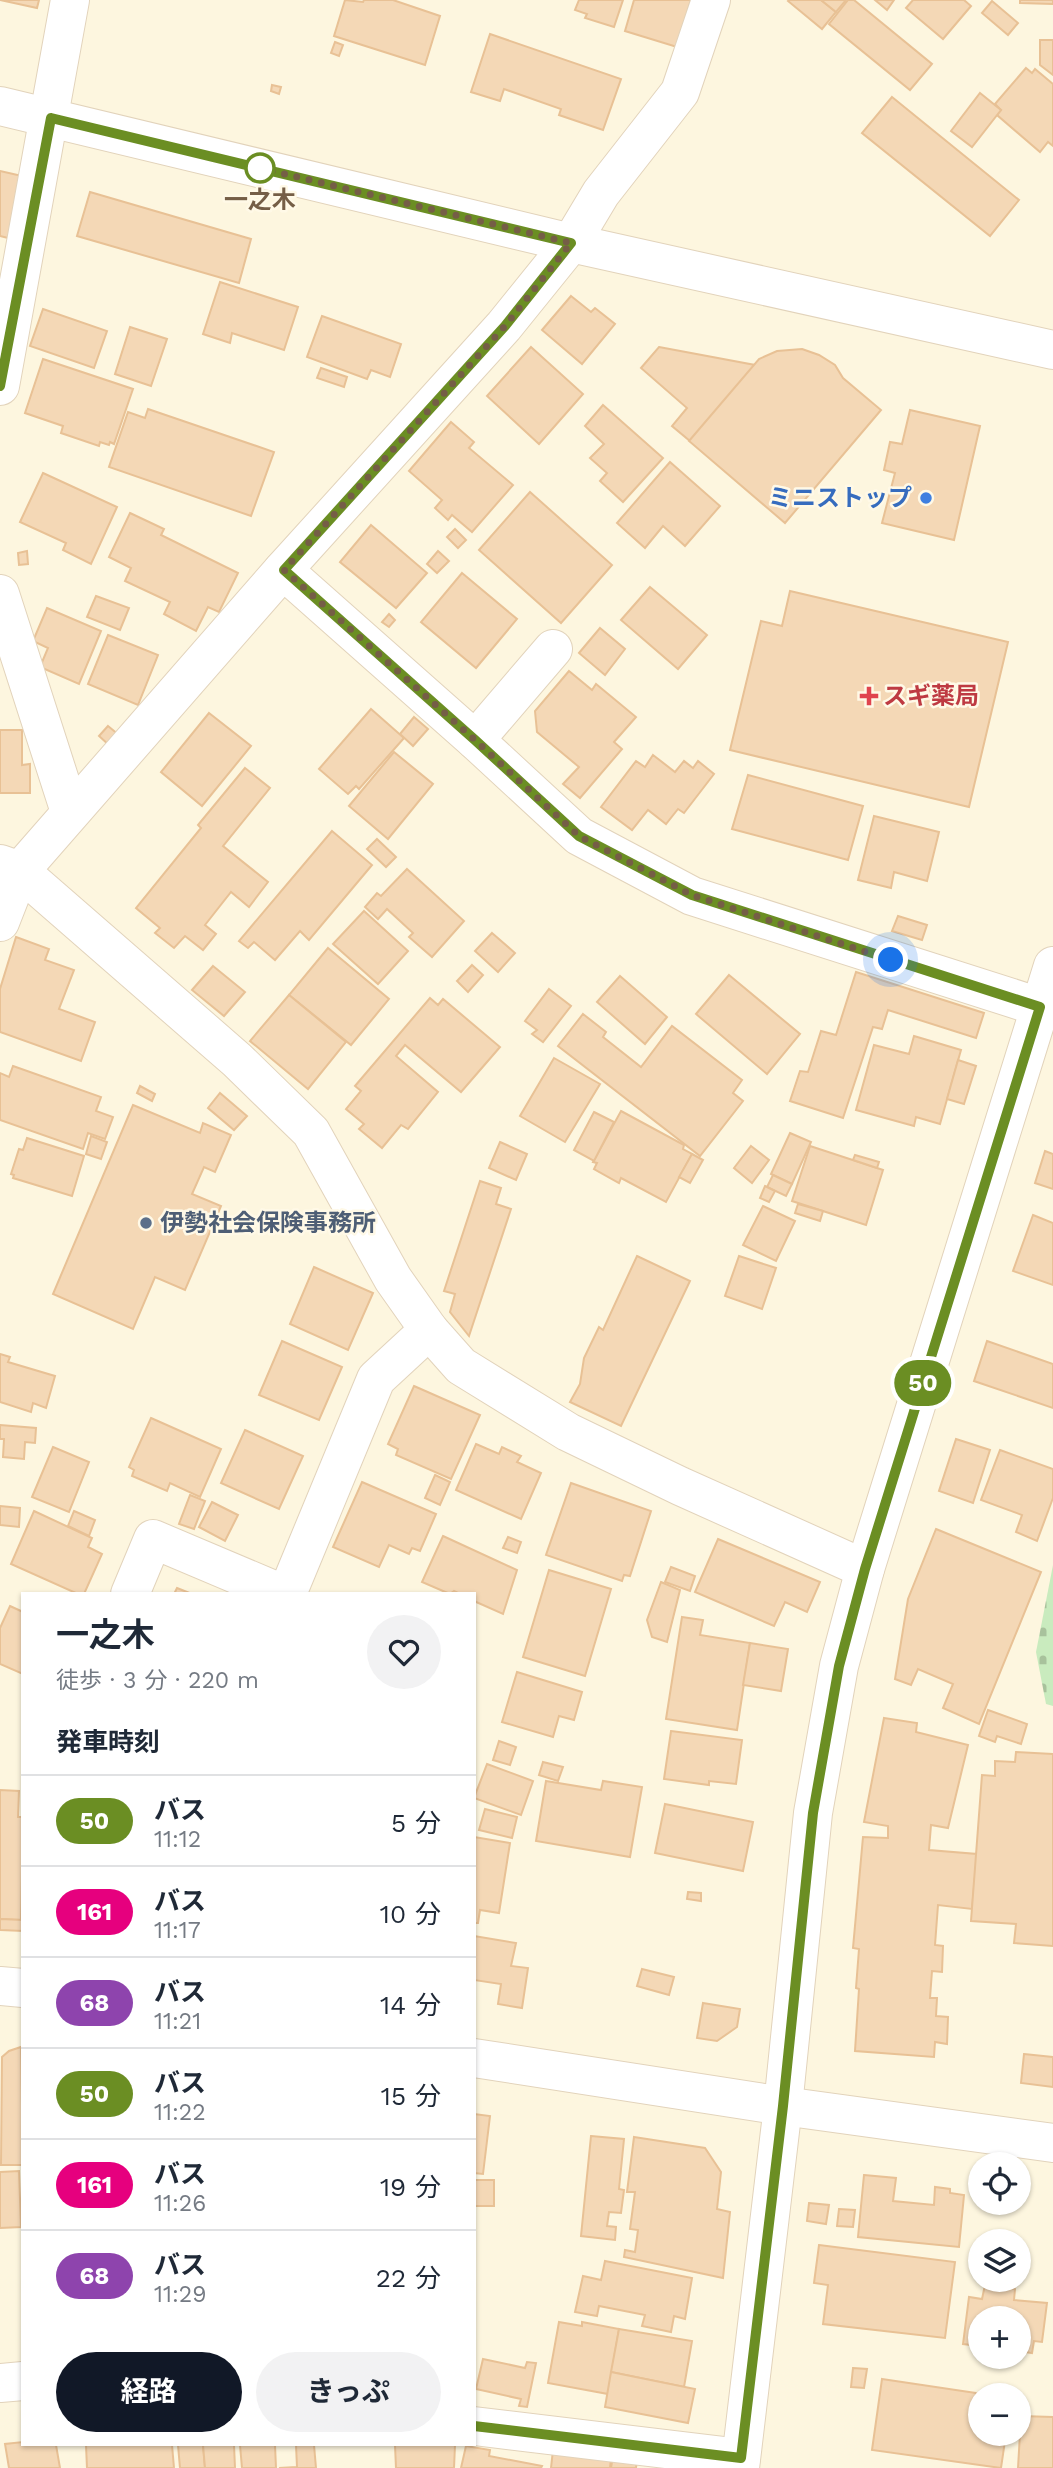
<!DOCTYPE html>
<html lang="ja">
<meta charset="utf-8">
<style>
body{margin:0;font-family:"Work Sans","Noto Sans JP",sans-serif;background:#f2f2f3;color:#1f2937;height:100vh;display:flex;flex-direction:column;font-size:26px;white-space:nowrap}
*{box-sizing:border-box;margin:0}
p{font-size:23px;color:#747a83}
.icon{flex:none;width:38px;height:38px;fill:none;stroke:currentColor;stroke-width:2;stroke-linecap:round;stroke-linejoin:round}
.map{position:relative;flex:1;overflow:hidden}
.sheet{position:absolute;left:21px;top:1592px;width:455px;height:854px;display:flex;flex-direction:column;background:#fff;border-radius:0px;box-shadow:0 2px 5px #0004}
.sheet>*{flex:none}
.badge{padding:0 14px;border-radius:23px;font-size:24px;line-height:46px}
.controls{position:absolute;left:968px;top:2152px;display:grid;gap:14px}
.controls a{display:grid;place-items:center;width:63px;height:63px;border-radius:50%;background:#fff;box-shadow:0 2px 5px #0004;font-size:35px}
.you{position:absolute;width:35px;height:35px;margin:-18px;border:5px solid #fff;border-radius:50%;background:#1a73e8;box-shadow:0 0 0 10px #1a73e833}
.map>.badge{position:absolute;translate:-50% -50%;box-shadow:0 0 0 4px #fff}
h2{padding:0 35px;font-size:26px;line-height:63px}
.round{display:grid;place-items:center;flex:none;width:74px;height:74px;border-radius:37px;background:#f2f2f3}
.head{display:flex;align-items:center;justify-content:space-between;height:119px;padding:0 35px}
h1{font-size:33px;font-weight:700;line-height:52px}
.cta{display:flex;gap:14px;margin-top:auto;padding:14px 35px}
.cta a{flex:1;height:80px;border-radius:42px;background:#111827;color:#fff;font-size:28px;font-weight:700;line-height:80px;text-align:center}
.cta a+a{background:#f2f2f3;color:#1f2937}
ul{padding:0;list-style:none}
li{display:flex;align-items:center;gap:21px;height:91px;padding:0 35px;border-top:2px solid #e0e1e3}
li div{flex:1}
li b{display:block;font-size:26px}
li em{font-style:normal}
li .badge{min-width:77px;font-weight:700;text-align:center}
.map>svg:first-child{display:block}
</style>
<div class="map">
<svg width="1053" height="2468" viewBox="0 0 1053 2468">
<defs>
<pattern id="cemetery-stones" width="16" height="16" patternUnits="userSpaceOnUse" patternTransform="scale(1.75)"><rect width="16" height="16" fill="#c9ebbe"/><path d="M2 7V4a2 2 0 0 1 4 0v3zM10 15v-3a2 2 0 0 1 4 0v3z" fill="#a8c29c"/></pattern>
</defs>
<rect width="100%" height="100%" fill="#fdf6df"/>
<polygon fill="url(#cemetery-stones)" points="1053,1565 1053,1706 1046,1704 1036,1652"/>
<g fill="#f4d8b6" stroke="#e8c195" stroke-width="2">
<polygon points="0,0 39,0 37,8"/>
<polygon points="345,0 363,2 364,0 393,0 440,16 425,65 334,36"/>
<polygon points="579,0 623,0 614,27 585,18 587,14 575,10"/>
<polygon points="634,0 691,0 677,47 625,31"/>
<polygon points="789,0 821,0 836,12 822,29 788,1"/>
<polygon points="821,0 846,0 836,12"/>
<polygon points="848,0 854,0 932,64 910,90 829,24"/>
<polygon points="875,0 894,0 887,10"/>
<polygon points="913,0 964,0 971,6 943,39 906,8"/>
<polygon points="1020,0 1053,0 1053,4 1020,3"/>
<polygon points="992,1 1018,23 1008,35 982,13"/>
<polygon points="490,34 621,79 603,130 559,115 561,109 504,89 500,101 471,92"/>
<polygon points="1040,40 1053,40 1053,75 1040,65"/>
<polygon points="335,42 343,45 339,56 331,53"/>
<polygon points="1026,68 1032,73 1035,69 1053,84 1053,146 1048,142 1040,152 997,115 1001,110 995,104"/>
<polygon points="272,85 281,87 279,94 271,91"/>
<polygon points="980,93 1001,110 972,147 951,131"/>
<polygon points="892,97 1019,200 990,236 862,133"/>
<polygon points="0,171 22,176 8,238 0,236"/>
<polygon points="90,192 251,239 239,283 77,236"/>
<polygon points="220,282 298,307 284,350 232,333 230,343 203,334"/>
<polygon points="571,296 591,312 595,308 615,324 582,364 542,330"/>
<polygon points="43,309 107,331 94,368 30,346"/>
<polygon points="322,316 401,344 390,377 371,370 367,379 307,357"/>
<polygon points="130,327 167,339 151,386 115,374"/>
<polygon points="531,347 583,394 539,444 487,396"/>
<polygon points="659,347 755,365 690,441 672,426 687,408 641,368"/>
<polygon points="802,349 819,355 835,365 843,378 881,410 785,523 689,441 759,359 777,351"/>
<polygon points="43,359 133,389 114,444 110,442 109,445 100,442 99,446 61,433 63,426 25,413"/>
<polygon points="321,368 347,377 344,387 317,378"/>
<polygon points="603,405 663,458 623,502 600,481 607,473 590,458 604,444 585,426"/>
<polygon points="148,409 274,452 251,516 109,467 128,412 145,418"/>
<polygon points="910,410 980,426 954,540 882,523 895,473 884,470 890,442 902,444"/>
<polygon points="451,422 474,442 469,448 513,485 472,532 452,515 448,520 435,508 442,500 409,471"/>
<polygon points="670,462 720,506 685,546 663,526 645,548 617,523"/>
<polygon points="43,473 117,507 91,564 63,550 66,543 20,522"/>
<polygon points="530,492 612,565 561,623 479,550"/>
<polygon points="130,513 164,529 161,535 238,573 219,612 208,607 196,631 164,614 170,602 125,581 131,568 109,557"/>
<polygon points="371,525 427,573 396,608 340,562"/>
<polygon points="455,529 466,540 458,548 447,537"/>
<polygon points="27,551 28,564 19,565 18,553"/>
<polygon points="438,551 449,561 437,573 427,564"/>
<polygon points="462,573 517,619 476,668 421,622"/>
<polygon points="650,587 707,635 678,669 621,620"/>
<polygon points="790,591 1008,642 969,807 730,750 761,621 782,626"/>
<polygon points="96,596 129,608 120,630 87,617"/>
<polygon points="47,608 101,631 79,684 40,667 48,648 33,641"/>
<polygon points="389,614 395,620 389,627 382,622"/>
<polygon points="600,628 625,649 605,675 579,653"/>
<polygon points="108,635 158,655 138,705 88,684"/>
<polygon points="569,671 592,690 596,684 636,717 614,742 622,749 580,798 563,784 579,767 537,732 535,711"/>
<polygon points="371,709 404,738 359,789 356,786 348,794 319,769"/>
<polygon points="209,713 251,746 202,806 161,772"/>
<polygon points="414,717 428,729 413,746 400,734"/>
<polygon points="108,726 119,735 109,745 99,736"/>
<polygon points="0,730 22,730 22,765 30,764 30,793 0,793"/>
<polygon points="394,752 433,784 388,839 349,806"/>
<polygon points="653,755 675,772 684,761 693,768 698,761 714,774 684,813 678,809 666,824 648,810 632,830 601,807 636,761 645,767"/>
<polygon points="245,768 270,788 223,846 268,882 249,907 231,892 205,925 216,934 203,950 185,936 174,948 155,933 160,928 136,908 201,828 198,825"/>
<polygon points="748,775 863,806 848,860 732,829"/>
<polygon points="874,816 939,832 927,881 894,872 891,888 858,880"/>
<polygon points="332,831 372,865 309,940 300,931 275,960 254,942 248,948 239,941"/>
<polygon points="377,839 396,857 386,867 367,849"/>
<polygon points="407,869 464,921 432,957 409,937 413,933 387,909 378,919 365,907 377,893 381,896"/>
<polygon points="364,911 408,951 378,984 333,944"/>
<polygon points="898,916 927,925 922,940 892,931"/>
<polygon points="492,933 515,953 498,972 475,951"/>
<polygon points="16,937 49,949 45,960 74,970 59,1009 95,1022 81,1061 0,1032 0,989"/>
<polygon points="328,948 389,999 351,1045 289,995"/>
<polygon points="472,965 483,975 468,992 457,981"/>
<polygon points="213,966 245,992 224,1016 192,990"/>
<polygon points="856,972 984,1013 976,1038 888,1010 882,1029 873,1027 843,1118 790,1101 800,1071 808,1072 821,1031 836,1035"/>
<polygon points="729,975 800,1034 767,1074 696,1014"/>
<polygon points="620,976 667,1017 645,1044 597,1002"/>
<polygon points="549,989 571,1006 543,1042 532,1034 537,1030 525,1021"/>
<polygon points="289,995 346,1042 308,1089 250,1041"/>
<polygon points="430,998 438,1005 443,999 500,1047 461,1092 405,1045 396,1056 438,1092 408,1129 401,1125 382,1148 359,1129 364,1124 346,1109 361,1091 355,1086"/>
<polygon points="583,1014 606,1032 603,1037 641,1067 672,1026 742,1080 733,1093 743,1101 700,1156 558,1046"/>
<polygon points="914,1036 961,1050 940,1124 916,1117 914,1126 856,1110 874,1045 909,1054"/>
<polygon points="554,1058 600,1084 565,1142 520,1116"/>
<polygon points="958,1060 976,1066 964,1104 947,1099"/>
<polygon points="13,1066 101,1097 96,1111 113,1117 105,1139 88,1133 83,1149 0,1120 0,1073 9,1077"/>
<polygon points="140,1086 155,1094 152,1101 137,1093"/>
<polygon points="220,1093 247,1116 234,1130 208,1108"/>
<polygon points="133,1105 200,1133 203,1123 231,1135 215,1172 204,1167 192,1194 221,1206 185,1290 155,1277 133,1329 53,1294"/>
<polygon points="621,1111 684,1145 683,1149 692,1154 666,1202 621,1178 619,1183 594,1169 597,1163 593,1162"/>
<polygon points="594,1112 614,1122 594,1161 574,1150"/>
<polygon points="790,1133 811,1142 792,1184 771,1174"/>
<polygon points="91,1136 107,1142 101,1159 86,1154"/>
<polygon points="27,1138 84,1156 72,1196 13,1178 14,1175 11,1174 19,1149 23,1150"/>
<polygon points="500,1142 527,1154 516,1180 489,1168"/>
<polygon points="751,1146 769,1160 752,1183 734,1168"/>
<polygon points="810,1146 883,1170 866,1225 792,1201"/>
<polygon points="1045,1151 1053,1154 1053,1189 1035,1183"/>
<polygon points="692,1154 703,1160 690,1183 679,1177"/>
<polygon points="855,1155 879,1162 877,1168 853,1160"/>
<polygon points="773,1175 792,1184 786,1196 767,1187"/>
<polygon points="480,1181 501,1188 496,1204 511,1209 469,1336 450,1312 455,1294 444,1291"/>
<polygon points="765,1186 775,1191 769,1202 760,1198"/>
<polygon points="798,1204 823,1211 820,1221 795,1213"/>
<polygon points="763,1206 795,1221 776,1261 743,1245"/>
<polygon points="1033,1215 1053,1223 1053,1285 1013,1271"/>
<polygon points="637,1256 690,1281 621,1426 570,1402 580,1384 584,1358 599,1327 603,1330"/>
<polygon points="739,1256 776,1268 762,1309 725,1296"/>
<polygon points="314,1267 373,1293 348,1350 290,1324"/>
<polygon points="282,1341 342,1367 319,1420 259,1395"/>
<polygon points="987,1341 1053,1364 1053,1408 974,1381"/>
<polygon points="0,1354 10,1357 8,1362 55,1376 46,1408 33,1403 31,1412 0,1402"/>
<polygon points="414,1386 480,1415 451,1479 396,1455 398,1449 388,1444"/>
<polygon points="151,1418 221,1449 200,1497 170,1483 167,1491 132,1476 134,1470 129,1467"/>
<polygon points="0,1425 36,1428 35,1443 25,1442 24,1459 3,1457 4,1439 0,1439"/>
<polygon points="245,1430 303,1456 279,1509 221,1483"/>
<polygon points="956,1439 990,1450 973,1503 939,1491"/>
<polygon points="476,1444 499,1454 502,1447 521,1456 517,1462 541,1473 521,1519 456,1490"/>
<polygon points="53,1447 89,1462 69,1512 32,1497"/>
<polygon points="1000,1450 1053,1469 1053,1498 1037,1541 1016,1532 1022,1515 981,1500"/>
<polygon points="435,1475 450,1482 440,1505 425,1498"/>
<polygon points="362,1482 436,1514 420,1551 412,1548 409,1554 389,1545 379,1567 333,1547"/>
<polygon points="571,1483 651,1511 630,1576 624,1575 622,1581 546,1555"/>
<polygon points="190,1495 205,1501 194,1529 179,1524"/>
<polygon points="212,1502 238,1515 225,1541 199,1527"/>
<polygon points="0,1506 20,1508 19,1527 0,1525"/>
<polygon points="34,1511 92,1538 88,1547 102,1554 84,1594 78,1594 11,1564"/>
<polygon points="74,1511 95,1520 89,1536 68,1526"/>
<polygon points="936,1529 1041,1572 979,1724 943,1708 953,1684 918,1669 911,1685 895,1679 908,1599"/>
<polygon points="443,1536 517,1570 503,1614 474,1601 474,1594 460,1594 454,1591 450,1594 422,1582"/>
<polygon points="508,1537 521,1542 517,1553 503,1548"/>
<polygon points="718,1539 820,1582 807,1612 785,1602 774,1626 695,1592"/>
<polygon points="671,1567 695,1576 690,1591 665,1582"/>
<polygon points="549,1570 611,1589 585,1676 523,1657"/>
<polygon points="661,1582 680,1590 667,1642 652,1637 647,1620"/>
<polygon points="177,1588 192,1594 174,1594"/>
<polygon points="10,1606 23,1612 23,1674 0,1664 0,1628"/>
<polygon points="682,1617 703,1620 700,1635 750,1643 737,1730 666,1719"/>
<polygon points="750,1643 788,1649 781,1691 743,1685"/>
<polygon points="517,1672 582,1692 574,1720 559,1716 553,1737 502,1722"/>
<polygon points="988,1710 1027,1724 1021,1744 997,1736 995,1742 979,1736"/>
<polygon points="884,1718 917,1723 916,1732 968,1745 948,1828 931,1825 929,1850 977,1854 972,1909 938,1905 935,1945 943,1946 942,1972 932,1971 930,1998 937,1998 936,2016 948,2017 947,2044 935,2042 934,2057 855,2051 859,1989 856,1988 859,1949 853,1948 863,1837 888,1838 888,1826 864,1822"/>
<polygon points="671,1731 742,1740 736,1784 709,1781 709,1785 664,1779"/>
<polygon points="499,1741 516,1747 510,1765 493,1760"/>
<polygon points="1016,1752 1053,1754 1053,1946 1014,1943 1016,1924 971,1921 982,1775 995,1776 995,1761 1015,1762"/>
<polygon points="543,1762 563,1767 558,1781 539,1775"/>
<polygon points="487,1764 533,1781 521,1815 474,1798"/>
<polygon points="546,1781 601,1790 603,1781 642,1787 630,1857 536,1841"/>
<polygon points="0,1790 19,1791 18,1817 23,1817 21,1920 0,1919"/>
<polygon points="665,1804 753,1822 743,1871 655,1853"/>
<polygon points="485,1809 517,1817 512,1838 479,1830"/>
<polygon points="474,1837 510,1843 499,1913 480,1910 478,1923 474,1923"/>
<polygon points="688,1892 701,1893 701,1901 687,1899"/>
<polygon points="0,1919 23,1920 23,1931 0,1930"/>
<polygon points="474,1936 516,1943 511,1966 528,1968 522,2008 498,2004 501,1984 474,1980"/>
<polygon points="642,1969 674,1977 669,1995 637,1986"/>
<polygon points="703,2003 740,2009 737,2027 717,2041 697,2038"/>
<polygon points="21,2047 23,2165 1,2165 2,2057 9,2051"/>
<polygon points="1024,2054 1053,2057 1053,2087 1021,2083"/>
<polygon points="474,2114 490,2116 483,2174 474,2173"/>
<polygon points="591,2136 624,2139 619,2189 624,2190 621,2213 609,2212 607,2226 616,2227 615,2240 581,2236"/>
<polygon points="634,2137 705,2148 721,2172 717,2209 730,2212 723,2278 624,2257 625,2250 635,2252 638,2230 630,2229 635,2192 627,2192"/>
<polygon points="19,2171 21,2227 0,2228 0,2172"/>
<polygon points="864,2175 896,2178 893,2201 934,2205 935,2187 950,2189 950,2193 964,2195 959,2247 858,2237"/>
<rect x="474" y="2180" width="20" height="26"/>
<polygon points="809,2203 829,2205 826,2224 807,2221"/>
<polygon points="839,2209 855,2210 853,2227 837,2226"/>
<polygon points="819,2245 955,2262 945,2338 823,2324 828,2285 814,2283"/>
<polygon points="605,2261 692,2278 685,2319 674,2316 671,2332 642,2326 645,2315 599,2306 597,2316 575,2312 583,2276 601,2280"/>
<polygon points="985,2285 1015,2289 1014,2300 1047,2303 1042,2342 1034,2341 1032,2353 1018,2351 1018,2319 980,2319 980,2346 963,2344 969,2297 982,2299"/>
<polygon points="559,2322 582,2326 582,2322 619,2329 608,2394 548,2383"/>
<polygon points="619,2329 692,2341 684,2387 611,2372"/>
<polygon points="483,2359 525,2368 527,2362 536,2363 527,2407 519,2406 521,2399 476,2389"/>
<polygon points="853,2368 867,2369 864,2388 851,2387"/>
<polygon points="611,2372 695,2389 688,2423 605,2407"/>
<polygon points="882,2379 996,2396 980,2396 980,2434 1006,2434 1001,2468 872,2450"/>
<polygon points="1021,2416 1053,2417 1053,2468 1018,2468"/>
<polygon points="23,2442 23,2445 56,2445 60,2468 9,2468 5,2444"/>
<polygon points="86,2445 172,2445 174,2468 87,2468"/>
<polygon points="178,2445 203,2445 205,2468 180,2468"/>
<polygon points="203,2445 234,2445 235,2468 205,2468"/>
<polygon points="240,2445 275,2445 276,2468 242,2468"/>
<polygon points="296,2445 314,2445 316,2468 279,2468 297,2467"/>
<polygon points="395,2445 455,2445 454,2468 396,2468"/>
<polygon points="466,2446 490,2450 489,2456 542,2466 541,2468 461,2468"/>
<polygon points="553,2450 611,2458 610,2468 551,2468"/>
<polygon points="613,2456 637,2459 636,2468 611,2468"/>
</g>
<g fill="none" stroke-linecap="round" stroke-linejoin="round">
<g stroke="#e2d3bb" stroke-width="40">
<g id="minor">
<polyline points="0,106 571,243 1053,350"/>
<polyline points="0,386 70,0"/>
<polyline points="283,570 475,740 579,836 692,896 1040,1007"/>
<polyline points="0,594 70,812"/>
<polyline points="475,740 553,649"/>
<polyline points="0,864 20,871 237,1060 311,1132 393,1279 429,1330 461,1366 568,1432 680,1486 865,1569"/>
<polyline points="0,922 20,871 283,570 504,326 571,243 601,193 680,92 711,0"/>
<polyline points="130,1594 153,1539 283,1594"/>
<polyline points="287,1594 376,1379 429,1330"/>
<polyline points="0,1986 23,1988"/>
<polyline points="474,2058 783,2106 1053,2143"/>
<polyline points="0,2383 23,2381"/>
<polyline points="474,2426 741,2458"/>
<polyline points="740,2468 783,2106 813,1813 839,1666 865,1569 1053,966"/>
</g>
</g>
<use href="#minor" stroke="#fff" stroke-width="38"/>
</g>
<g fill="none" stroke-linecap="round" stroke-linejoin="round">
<g stroke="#fff" stroke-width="16">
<polyline id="line" points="0,386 51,118 571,243 505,326 284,570 475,740 579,836 692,895 1040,1007 865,1569 839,1666 813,1813 783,2106 741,2458 474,2426"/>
</g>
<use href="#line" stroke="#6b8e23" stroke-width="10"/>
<polyline stroke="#755e46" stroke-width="7" stroke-dasharray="0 12.6" points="260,168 571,243 505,326 284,570 475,740 579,836 692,895 891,960"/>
</g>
<circle fill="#fff" stroke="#6b8e23" stroke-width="3.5" cx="260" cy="168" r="14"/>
<circle fill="#3f7fe0" stroke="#fff9e7" stroke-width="2.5" cx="926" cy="498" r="7"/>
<path fill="#e0444e" stroke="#fff9e7" stroke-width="2.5" d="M865.5 685.5h7v7h7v7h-7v7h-7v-7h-7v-7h7z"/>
<circle fill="#5c6f8a" stroke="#fff9e7" stroke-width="2.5" cx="146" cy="1223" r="7"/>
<g text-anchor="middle" stroke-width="5" stroke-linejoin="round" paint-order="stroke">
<g font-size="24" font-weight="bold" fill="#755e46" stroke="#fff9e7">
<text x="260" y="208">一之木</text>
</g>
<g font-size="24" font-weight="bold" fill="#366cbe" stroke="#fff9e7" text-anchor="end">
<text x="912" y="506">ミニストップ</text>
</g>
<g font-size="24" font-weight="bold" fill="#be3a42" stroke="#fff9e7" text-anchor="start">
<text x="883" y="704">スギ薬局</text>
</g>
<g font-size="24" font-weight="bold" fill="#4e5e75" stroke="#fff9e7" text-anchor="start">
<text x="160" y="1231">伊勢社会保険事務所</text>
</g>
</g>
</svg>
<div class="controls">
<a><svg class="icon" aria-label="locate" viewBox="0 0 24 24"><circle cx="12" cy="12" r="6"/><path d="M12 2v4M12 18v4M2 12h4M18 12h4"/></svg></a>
<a><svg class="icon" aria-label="layers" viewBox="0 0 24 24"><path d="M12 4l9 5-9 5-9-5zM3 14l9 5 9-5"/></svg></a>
<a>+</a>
<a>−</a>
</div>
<div class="you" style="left:891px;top:960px"></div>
<b class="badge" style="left:923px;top:1383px;background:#6b8e23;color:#fff">50</b>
<section class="sheet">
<div class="head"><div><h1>一之木</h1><p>徒歩 · 3 分 · 220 m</p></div><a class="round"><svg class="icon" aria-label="heart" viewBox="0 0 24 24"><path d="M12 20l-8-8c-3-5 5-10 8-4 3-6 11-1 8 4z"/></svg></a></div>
<h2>発車時刻</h2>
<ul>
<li><span class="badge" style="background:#6b8e23;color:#fff">50</span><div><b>バス</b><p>11:12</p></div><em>5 分</em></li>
<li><span class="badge" style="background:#e6007e;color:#fff">161</span><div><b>バス</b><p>11:17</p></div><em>10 分</em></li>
<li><span class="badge" style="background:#8e44ad;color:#fff">68</span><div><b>バス</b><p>11:21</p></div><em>14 分</em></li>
<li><span class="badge" style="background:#6b8e23;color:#fff">50</span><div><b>バス</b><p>11:22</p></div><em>15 分</em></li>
<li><span class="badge" style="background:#e6007e;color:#fff">161</span><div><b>バス</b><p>11:26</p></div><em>19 分</em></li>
<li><span class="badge" style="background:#8e44ad;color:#fff">68</span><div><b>バス</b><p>11:29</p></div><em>22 分</em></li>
</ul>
<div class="cta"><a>経路</a><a>きっぷ</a></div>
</section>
</div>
